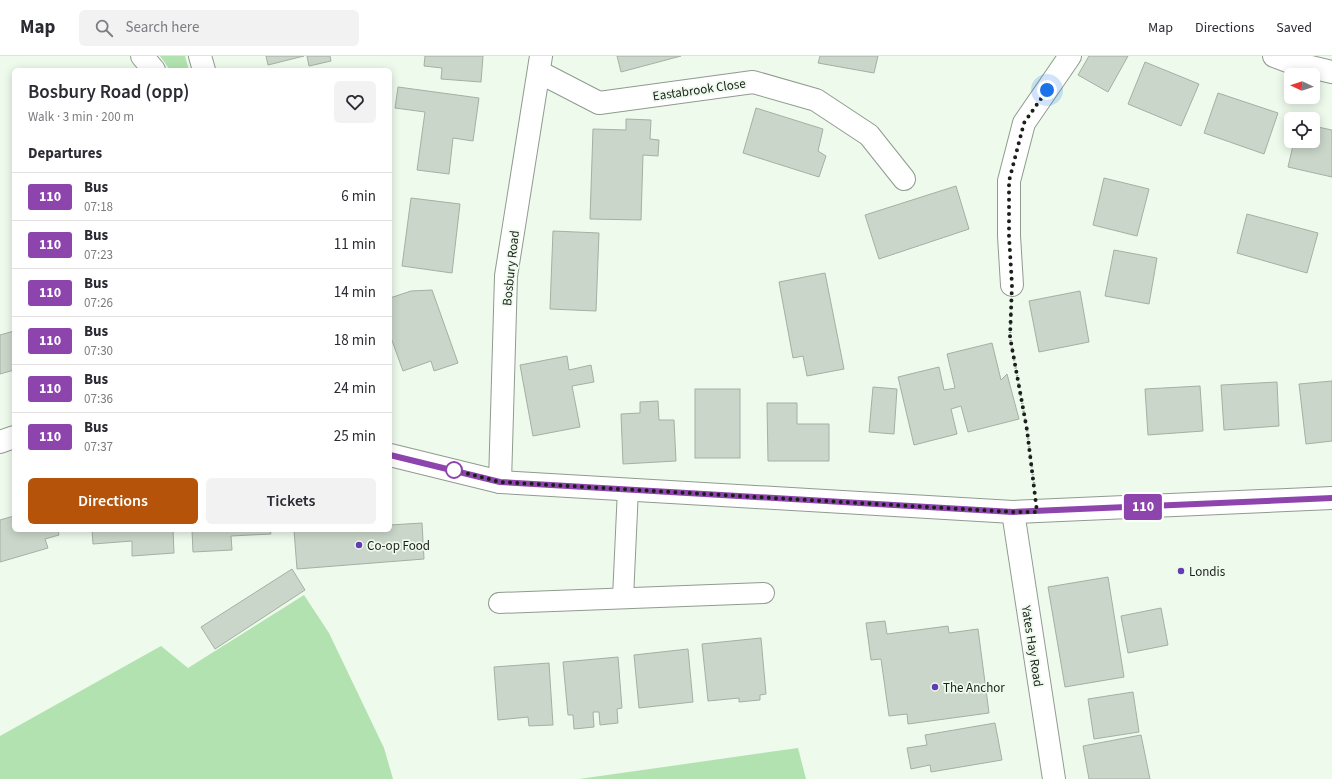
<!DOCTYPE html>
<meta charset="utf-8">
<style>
body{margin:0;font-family:"Source Sans 3",sans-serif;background:#f2f2f3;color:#2b2b33;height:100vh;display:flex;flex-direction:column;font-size:15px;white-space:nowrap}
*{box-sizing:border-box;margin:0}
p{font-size:13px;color:#7c7c81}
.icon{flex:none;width:22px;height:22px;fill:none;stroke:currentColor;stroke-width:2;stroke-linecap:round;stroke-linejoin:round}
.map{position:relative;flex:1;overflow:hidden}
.sheet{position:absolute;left:12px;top:12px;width:380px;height:464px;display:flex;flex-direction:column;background:#fff;border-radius:6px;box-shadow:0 2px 10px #0003}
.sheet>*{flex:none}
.badge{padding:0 8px;border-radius:3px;font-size:14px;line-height:26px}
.needle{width:26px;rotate:274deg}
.controls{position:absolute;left:1284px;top:12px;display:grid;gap:8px}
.controls a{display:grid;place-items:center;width:36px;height:36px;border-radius:6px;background:#fff;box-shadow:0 2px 10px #0003;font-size:20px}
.you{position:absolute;width:20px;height:20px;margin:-10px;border:3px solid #fff;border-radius:50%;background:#1a73e8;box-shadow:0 0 0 6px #1a73e833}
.map>.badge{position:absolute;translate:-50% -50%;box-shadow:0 0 0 2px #fff}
h2{padding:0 16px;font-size:15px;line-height:36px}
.round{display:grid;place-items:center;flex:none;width:42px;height:42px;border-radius:6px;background:#f2f2f3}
.headline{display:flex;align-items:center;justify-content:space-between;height:68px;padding:0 16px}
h1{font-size:19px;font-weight:600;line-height:30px}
.button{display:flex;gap:8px;margin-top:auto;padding:8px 16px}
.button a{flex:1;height:46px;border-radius:6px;background:#b45309;color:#fff;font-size:16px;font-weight:600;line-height:46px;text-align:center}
.button a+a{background:#f2f2f3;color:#2b2b33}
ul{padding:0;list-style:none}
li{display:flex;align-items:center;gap:12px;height:48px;padding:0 16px;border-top:1px solid #e1e1e2}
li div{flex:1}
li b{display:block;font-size:15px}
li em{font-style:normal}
li .badge{min-width:44px;font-weight:700;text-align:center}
header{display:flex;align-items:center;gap:24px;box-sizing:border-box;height:56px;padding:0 20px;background:#fff;border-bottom:1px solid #e1e1e2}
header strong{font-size:19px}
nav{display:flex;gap:22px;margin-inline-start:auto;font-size:14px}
.search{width:280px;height:36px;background:#f2f2f3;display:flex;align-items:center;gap:10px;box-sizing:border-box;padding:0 14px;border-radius:6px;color:#7c7c81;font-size:15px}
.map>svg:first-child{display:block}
</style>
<header>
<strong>Map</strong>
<div class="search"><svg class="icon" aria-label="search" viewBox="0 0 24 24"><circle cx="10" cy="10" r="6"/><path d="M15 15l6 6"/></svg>Search here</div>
<nav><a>Map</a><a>Directions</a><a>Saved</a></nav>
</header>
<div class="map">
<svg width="1332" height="723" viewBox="0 0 1332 723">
<rect width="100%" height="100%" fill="#edfaec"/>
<g fill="#b2e2af">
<polygon points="160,0 185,0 189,14 170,14"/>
<polygon points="304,539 329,577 384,692 393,723 0,723 0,680 161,590 188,612"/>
<polygon points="798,692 806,723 579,723"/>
</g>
<g fill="#cad6c9" stroke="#a4b0a3">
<polygon points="266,0 304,0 268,9"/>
<polygon points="307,0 330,0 331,5 309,10"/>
<polygon points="425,0 483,0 481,26 441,23 442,12 424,10"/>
<polygon points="617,0 681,0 621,16"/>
<polygon points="820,0 878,0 874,17 818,7"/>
<polygon points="1089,0 1128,0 1108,36 1078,19"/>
<polygon points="1145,6 1199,28 1181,70 1128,48"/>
<polygon points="398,31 479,42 473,85 453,82 449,118 417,114 425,56 395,52"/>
<polygon points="1218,37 1278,57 1264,98 1204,77"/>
<polygon points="756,52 823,73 818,95 826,100 819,121 743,97"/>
<polygon points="626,63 651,64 650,83 659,84 658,100 643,99 641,164 590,163 593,73 626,74"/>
<polygon points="1313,70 1332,74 1332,121 1288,111 1294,85 1313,85"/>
<polygon points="1104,122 1149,133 1137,180 1093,169"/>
<polygon points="956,130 969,173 879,203 865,159"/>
<polygon points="411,142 460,148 452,217 402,210"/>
<polygon points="1247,158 1318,177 1307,217 1237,197"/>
<polygon points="553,175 599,177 596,255 550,253"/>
<polygon points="1114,194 1157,202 1149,248 1105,240"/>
<polygon points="825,217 844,313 807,320 803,300 793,302 779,226"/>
<polygon points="432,234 458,307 434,315 431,305 403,315 390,279 390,242 411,235"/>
<polygon points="1080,235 1089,286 1039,296 1029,245"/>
<polygon points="14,275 14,314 0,318 0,279"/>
<polygon points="992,287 1001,324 1007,318 1019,363 968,376 961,350 951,353 957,378 914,389 898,321 939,311 944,334 955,332 947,298"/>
<polygon points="567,300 569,314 591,309 594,326 572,330 580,371 533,380 520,309"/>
<polygon points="1332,325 1332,385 1306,388 1299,328"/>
<polygon points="1277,326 1279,370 1224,374 1221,329"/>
<polygon points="1200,330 1203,375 1148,379 1145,333"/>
<polygon points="873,331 897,333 894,378 869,376"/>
<rect x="695" y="333" width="45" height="69"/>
<polygon points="658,345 659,364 674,364 676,405 623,408 621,358 640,357 640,346"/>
<polygon points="767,347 797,347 797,368 829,368 829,405 768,405"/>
<polygon points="14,460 14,474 58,474 59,479 45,483 48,492 0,506 0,464"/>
<polygon points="422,467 424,503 297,513 294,474 390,474 390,469"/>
<polygon points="92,474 173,474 174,497 132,500 132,485 93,488"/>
<polygon points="192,474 270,474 271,478 231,480 232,494 193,496"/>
<polygon points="292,513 305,534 215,593 201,571"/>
<polygon points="1108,521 1124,621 1065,631 1048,531"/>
<polygon points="1161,552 1168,589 1128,597 1121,560"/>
<polygon points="885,565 887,578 948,570 949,577 978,573 989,657 908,668 907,658 889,660 881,603 871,604 866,567"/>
<polygon points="761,582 766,638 760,639 760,644 739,646 739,642 708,645 702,588"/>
<polygon points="688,593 693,646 639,652 634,599"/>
<polygon points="618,601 622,652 617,653 618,667 600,669 599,656 593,656 594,671 574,673 573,659 568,659 563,606"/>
<polygon points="549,607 553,669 529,670 528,661 498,664 494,611"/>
<polygon points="1133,636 1139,676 1094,683 1088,643"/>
<polygon points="995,667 1002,704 931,716 930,709 911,713 907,692 927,689 925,679"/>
<polygon points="1141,679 1150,723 1089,723 1083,690"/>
</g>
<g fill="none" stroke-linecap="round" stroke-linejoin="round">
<g stroke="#909b8f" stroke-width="22">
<g id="service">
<polyline points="623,542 628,433"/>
<polyline points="499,547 764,537"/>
</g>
</g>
<g stroke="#909b8f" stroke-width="24">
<g id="minor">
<polyline points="142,0 154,14"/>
<polyline points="200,0 204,14"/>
<polyline points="1274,0 1290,6 1332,16"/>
<polyline points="539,16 599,47 753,26 816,44 869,79 904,123"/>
<polyline points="1012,229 1009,180 1009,125 1024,67 1070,0"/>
<polyline points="500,426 506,220 541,0"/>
</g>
</g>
<g stroke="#909b8f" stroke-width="24">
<g id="tertiary">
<polyline points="0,386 14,381"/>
<polyline points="390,399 500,426 1013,456 1332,442"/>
<polyline points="1013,456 1054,723"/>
</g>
</g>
<polyline stroke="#90998f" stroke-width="2.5" stroke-dasharray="1 3" stroke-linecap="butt" points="1011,256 1010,281 1027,374 1034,427"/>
<use href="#service" stroke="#fff" stroke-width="20"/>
<use href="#minor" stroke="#fff" stroke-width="22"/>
<use href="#tertiary" stroke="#fff" stroke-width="22"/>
</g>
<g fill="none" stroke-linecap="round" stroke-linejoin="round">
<g stroke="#fff" stroke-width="9">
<polyline id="line" points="390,399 500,426 1013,456 1332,442"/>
</g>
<use href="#line" stroke="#8e44ad" stroke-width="6"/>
<polyline stroke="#1b1f1a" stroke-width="4" stroke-dasharray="0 7.2" points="454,414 500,426 1013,456 1037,456 1027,374 1010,281 1012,229 1009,180 1009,125 1024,67 1047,34"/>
</g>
<circle fill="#fff" stroke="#8e44ad" stroke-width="2" cx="454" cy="414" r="8"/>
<g fill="#633cb4" stroke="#edfaec" stroke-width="1.5">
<circle cx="359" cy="489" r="4"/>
<circle cx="1181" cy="515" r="4"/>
<circle cx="935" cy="631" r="4"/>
</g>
<g text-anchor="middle" stroke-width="3.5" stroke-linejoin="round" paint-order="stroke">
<g font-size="13" fill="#1b1f1a" stroke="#edfaec">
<text transform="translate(699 33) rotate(-8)" y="5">Eastabrook Close</text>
<text transform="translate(510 212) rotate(-84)" y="5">Bosbury Road</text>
<text transform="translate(1033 590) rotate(81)" y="5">Yates Hay Road</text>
</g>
<g font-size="13" fill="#1b1f1a" stroke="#edfaec" text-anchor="start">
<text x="367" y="494">Co-op Food</text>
<text x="1189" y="520">Londis</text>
<text x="943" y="636">The Anchor</text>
</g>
</g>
</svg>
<div class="controls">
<a><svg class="needle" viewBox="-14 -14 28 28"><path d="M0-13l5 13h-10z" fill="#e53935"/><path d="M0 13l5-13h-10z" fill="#7c7c81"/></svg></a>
<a><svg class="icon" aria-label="locate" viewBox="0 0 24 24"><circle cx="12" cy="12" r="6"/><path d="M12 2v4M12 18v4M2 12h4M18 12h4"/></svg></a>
</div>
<div class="you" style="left:1047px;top:34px"></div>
<b class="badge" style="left:1143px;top:451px;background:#8e44ad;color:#fff">110</b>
<section class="sheet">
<div class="headline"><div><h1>Bosbury Road (opp)</h1><p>Walk · 3 min · 200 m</p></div><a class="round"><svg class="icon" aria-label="heart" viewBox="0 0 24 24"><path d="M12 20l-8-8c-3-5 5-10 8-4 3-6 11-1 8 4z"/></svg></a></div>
<h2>Departures</h2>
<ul>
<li><span class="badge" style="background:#8e44ad;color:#fff">110</span><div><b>Bus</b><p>07:18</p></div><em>6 min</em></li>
<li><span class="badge" style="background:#8e44ad;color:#fff">110</span><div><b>Bus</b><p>07:23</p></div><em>11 min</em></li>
<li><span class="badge" style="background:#8e44ad;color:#fff">110</span><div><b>Bus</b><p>07:26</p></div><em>14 min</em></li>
<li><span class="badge" style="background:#8e44ad;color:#fff">110</span><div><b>Bus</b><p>07:30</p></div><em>18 min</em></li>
<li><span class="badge" style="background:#8e44ad;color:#fff">110</span><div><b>Bus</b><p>07:36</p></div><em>24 min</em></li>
<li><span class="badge" style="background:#8e44ad;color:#fff">110</span><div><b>Bus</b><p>07:37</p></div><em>25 min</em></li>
</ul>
<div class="button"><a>Directions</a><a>Tickets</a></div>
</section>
</div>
